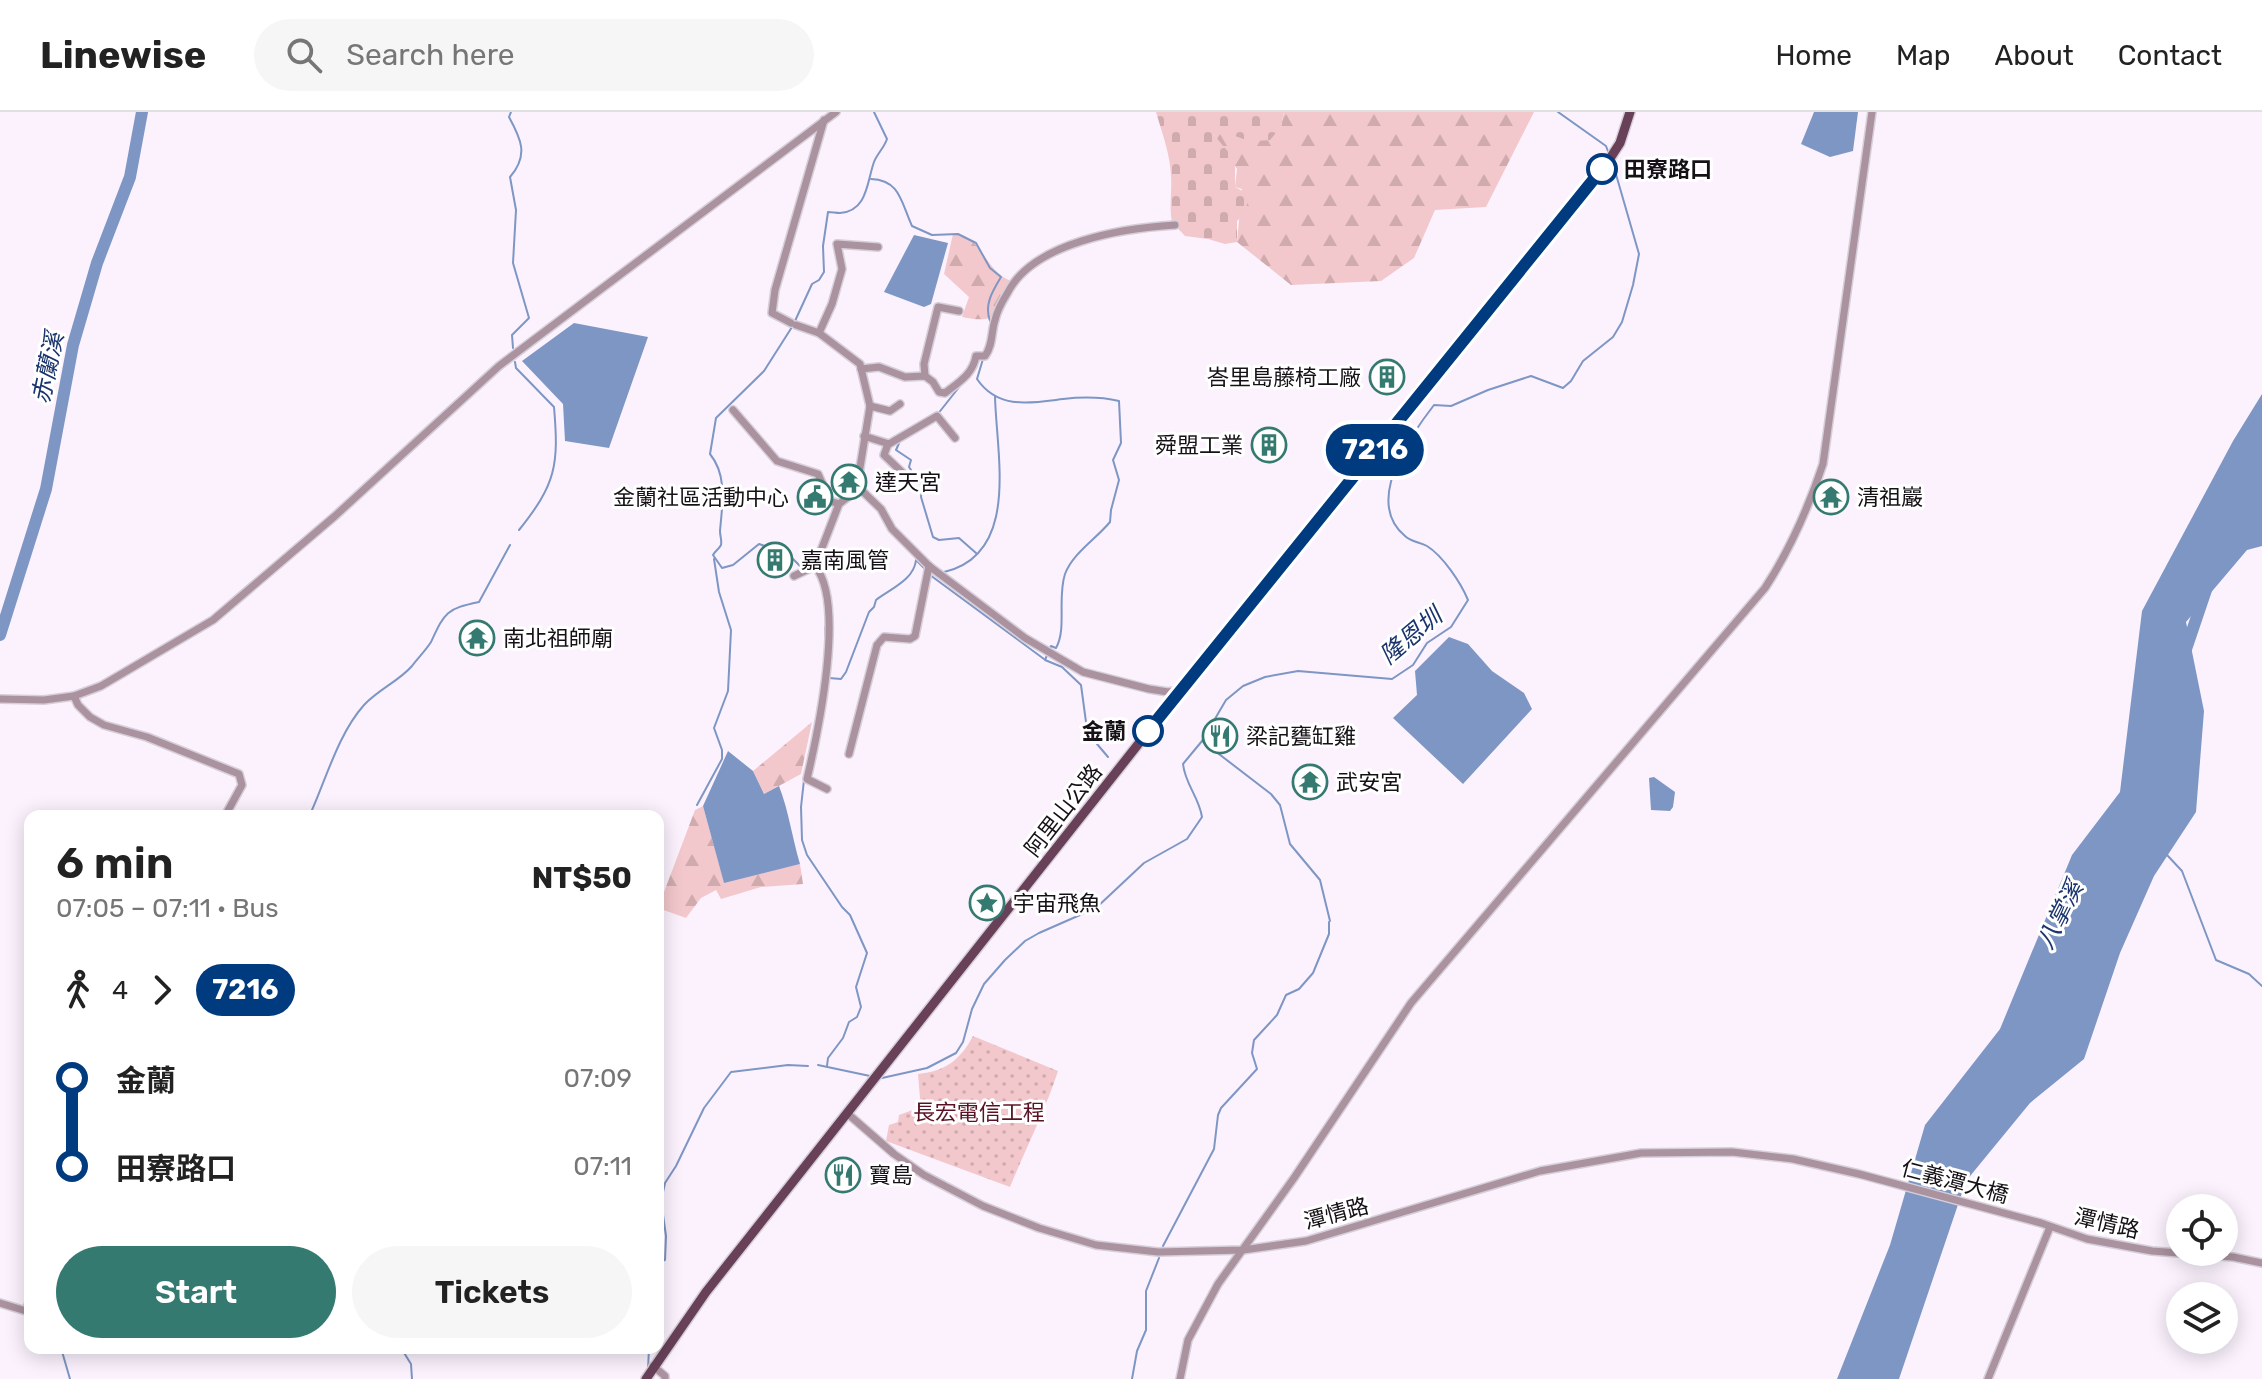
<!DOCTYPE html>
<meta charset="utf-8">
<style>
body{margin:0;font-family:Rubik,"Noto Sans TC",sans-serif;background:#f6f6f6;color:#222;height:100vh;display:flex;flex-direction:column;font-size:30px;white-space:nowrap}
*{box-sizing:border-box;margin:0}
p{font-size:26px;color:#767676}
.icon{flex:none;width:44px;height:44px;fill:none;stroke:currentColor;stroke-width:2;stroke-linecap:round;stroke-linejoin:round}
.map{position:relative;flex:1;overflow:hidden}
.side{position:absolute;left:24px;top:698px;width:640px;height:544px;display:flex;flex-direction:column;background:#fff;border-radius:16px;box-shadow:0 4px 20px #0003}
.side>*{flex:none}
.badge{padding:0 16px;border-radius:26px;font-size:28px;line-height:52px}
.controls{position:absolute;left:2166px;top:1082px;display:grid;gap:16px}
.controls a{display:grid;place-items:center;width:72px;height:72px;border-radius:50%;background:#fff;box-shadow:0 4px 20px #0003;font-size:40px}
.map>.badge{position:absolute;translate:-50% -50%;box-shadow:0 0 0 4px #fff}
.legs{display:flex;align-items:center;gap:12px;height:88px;padding:0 32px;font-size:26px}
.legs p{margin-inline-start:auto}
.overview{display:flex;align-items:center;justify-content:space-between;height:136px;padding:0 32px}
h1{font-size:44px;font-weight:600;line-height:60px}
.cta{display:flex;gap:16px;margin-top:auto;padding:16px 32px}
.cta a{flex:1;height:92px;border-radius:48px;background:#357a70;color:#fff;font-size:32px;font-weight:600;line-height:92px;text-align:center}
.cta a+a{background:#f6f6f6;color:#222}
ul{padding:0 32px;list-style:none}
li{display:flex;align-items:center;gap:28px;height:88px;font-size:30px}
li i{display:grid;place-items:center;width:12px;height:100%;margin:0 10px;background:currentColor}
li i::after{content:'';width:20px;height:20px;margin:-10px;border:6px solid;border-radius:50%;background:#fff}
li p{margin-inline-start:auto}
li:first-child i{background:linear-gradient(#0000 50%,currentColor 0)}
li:last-child i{background:linear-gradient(currentColor 50%,#0000 0)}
header{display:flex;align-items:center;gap:48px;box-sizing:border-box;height:112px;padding:0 40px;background:#fff;border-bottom:2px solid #e0e0e0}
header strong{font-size:38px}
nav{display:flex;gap:44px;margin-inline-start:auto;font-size:28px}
.search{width:560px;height:72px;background:#f6f6f6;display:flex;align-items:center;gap:20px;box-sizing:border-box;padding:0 28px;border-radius:44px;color:#767676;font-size:30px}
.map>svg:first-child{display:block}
</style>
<header>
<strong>Linewise</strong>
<div class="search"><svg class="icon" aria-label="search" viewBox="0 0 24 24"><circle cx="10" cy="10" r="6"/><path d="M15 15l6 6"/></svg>Search here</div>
<nav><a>Home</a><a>Map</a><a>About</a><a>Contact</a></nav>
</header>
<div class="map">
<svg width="2262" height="1267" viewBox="0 0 2262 1267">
<defs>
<pattern id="forest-firs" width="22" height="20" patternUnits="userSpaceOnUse" patternTransform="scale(2)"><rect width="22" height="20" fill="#f3c8cc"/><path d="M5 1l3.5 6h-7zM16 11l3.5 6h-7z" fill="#cfabae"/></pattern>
<pattern id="cemetery-stones" width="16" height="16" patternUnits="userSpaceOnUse" patternTransform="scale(2)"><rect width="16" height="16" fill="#f3c8cc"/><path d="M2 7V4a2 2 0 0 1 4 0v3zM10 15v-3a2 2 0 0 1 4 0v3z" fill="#cfabae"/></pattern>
<pattern id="garden-dots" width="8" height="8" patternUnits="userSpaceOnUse" patternTransform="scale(2)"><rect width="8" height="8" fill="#f3c8cc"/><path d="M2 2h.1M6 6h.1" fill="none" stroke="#cfabae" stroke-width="1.8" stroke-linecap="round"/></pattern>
</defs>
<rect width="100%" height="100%" fill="#fbf2fe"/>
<g fill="url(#forest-firs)">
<polygon points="1284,0 1534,0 1486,95 1435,98 1414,146 1381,169 1291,173 1237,130 1242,77 1235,75 1237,57 1214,23 1214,16 1281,15"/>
<path d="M953,122C982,122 983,158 1011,169C996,200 1001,213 962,205L969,185L944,162Z"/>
<polygon points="812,610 801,662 764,682 753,659"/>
<polygon points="703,694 724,770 800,752 803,772 761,775 721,787 716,778 701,786 686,806 658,796 695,698"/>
</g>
<path fill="url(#cemetery-stones)" d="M1156,0H1284L1281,15L1270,28C1250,30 1238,28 1223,16L1214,17V23L1235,48V75L1250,83L1244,102L1237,109V130L1225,132L1208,127L1185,124L1172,110C1169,96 1172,79 1171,64C1170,41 1162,21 1156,0Z"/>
<path fill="url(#garden-dots)" d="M973,924L1058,959C1045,999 1026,1036 1010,1075L886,1029L889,1013L898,1010L899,1003L918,996L920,986L918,962C946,959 960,948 973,924Z"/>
<g fill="#7e96c4">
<polygon points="1814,0 1858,0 1853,39 1830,45 1801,32"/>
<polygon points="914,123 948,131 931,192 924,195 884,180"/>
<polygon points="574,211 648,225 609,336 565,329 563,292 522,249"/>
<polygon points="2262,282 2262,434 2247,438 2186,510 2204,599 2196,700 2154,764 2120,841 2084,947 2030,991 1966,1069 1899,1267 1837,1267 1890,1133 1925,1013 2000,917 2072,743 2120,680 2142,499 2233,329"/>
<polygon points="1449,525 1468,532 1492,559 1524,581 1532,597 1463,672 1393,606 1417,583 1415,559"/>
<path d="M728,639L753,659L764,682L779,674C789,700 792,725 800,752L724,771L703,694Z"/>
<polygon points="1654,665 1675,680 1673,695 1670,699 1651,698 1649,666"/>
</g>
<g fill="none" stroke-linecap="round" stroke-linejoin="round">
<g stroke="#7e96c4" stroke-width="2">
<path d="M511,0L509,5C521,27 529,43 510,65L516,98L513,151L529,206L512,223L513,236"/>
<polyline points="1558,0 1606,34 1609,42"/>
<path d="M871,67C900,68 901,90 912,114L932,123L958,122L976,131L990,156L1001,165C992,180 984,193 990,209"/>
<path d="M795,209L812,172L819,168L824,160L823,134L828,100C832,100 836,101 840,101C868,99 867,69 874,50C877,42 884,36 887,27L874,0"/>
<path d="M792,215L764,259L716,306L710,342C728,364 722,394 720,419C720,424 722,428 721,433C719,437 715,439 713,443L722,456L733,453L759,432L787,441L803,457"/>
<path d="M983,247L977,267C998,298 1031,291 1063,287C1080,285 1102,285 1119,289L1121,331L1113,348L1119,368L1111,398L1110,410C1096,427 1073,441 1065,462C1057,486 1067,517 1056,536L1051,534L1045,548L1062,555L1081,573L1086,610L1097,632L1108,645"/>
<path d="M515,250L516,256L554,295C559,353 556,372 519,418"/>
<polyline points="937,303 960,274"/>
<polyline points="916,320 931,311"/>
<polyline points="900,329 896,338 911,348 909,355 922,374 921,385 933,425 939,428 959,426 976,441"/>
<path d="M944,460C1021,442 996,341 995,284"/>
<polyline points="930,463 1044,547"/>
<polyline points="825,515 825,532"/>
<path d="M829,566L841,567L846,560L869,500L874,495L876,488C890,477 914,468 916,448L926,458"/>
<polyline points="1202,629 1271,682 1280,693 1290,732 1320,768 1330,809"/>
<polyline points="804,668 801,695 802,728 807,743 842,795 850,803 867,841 856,875 861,895 857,905 849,910 843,926 828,946 827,954"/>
<polyline points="697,693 722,647 722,638 714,616 728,579 731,518 719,480 714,447"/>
<path d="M312,704V698C327,664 339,621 364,593C379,577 399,569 412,554C418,546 426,538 431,530C445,500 446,497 479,490L510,433"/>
<polyline points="2167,743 2182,759 2216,848 2249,862 2262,874"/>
<polyline points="818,953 870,964"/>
<path d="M882,966L927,956L956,941L963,930L972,897L984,872L1005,848L1025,829L1039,821L1096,796L1144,751L1187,727L1202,705C1199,685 1185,672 1183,652L1202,629L1226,588L1243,574L1265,565L1298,559L1392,567L1413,553L1427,531L1451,515L1468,488C1461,471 1443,444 1427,434C1420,430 1411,430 1405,424C1364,390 1410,324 1434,293L1451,294L1488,278L1531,264L1563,276L1571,269L1583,249L1613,225L1622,210L1633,173L1639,142L1613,52"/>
<polyline points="1163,1134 1214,1037 1218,1003 1221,996 1257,957 1252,941 1254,928 1277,903 1286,883 1299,877 1313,861 1329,822 1329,810"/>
<polyline points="658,1152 665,1148 666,1124 661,1089 665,1071 676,1054 704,996 731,960 788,953 808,954"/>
<polyline points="61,1236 70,1267"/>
<polyline points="401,1236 411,1252 412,1267"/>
<polyline points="648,1257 649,1236"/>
<polyline points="1132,1267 1137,1239 1146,1218 1146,1179 1159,1146"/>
</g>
<g stroke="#7e96c4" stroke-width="12">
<polyline points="0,523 46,377 73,233 97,151 130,65 142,0"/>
<polyline points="2185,540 2206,478"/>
</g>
<g stroke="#d6ced9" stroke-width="10">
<g id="minor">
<polyline points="791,211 772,201 775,178 824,8"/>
<polyline points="796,213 819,221 860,252 870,294 857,374 881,397 892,417 929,454 1025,526 1083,560 1149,577 1168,580 1181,578"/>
<polyline points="819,221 832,192 842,157 837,132 878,135"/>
<path d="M861,257L879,255L905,265L925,264L933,270L939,280L945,281C959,270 973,262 976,244H985C993,233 991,221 995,208C997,199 1003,188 1008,180C1034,130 1124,116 1175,113"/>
<polyline points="925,264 924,252 938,195 959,199"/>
<polyline points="870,294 890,299 900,292"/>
<polyline points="733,298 777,349 818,362 830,389 839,392"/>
<polyline points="864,324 889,332 937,304 955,326"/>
<polyline points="888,332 884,343 904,362"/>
<path d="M815,454C846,491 818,620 807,667L827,677"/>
<polyline points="794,464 815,454 839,392 859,376"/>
<polyline points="74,584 78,593 90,605 104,613 147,625 239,662 242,673 225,704"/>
<polyline points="0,587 44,588 74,584 101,574 213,508 335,404 499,254 836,0"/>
<polyline points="849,642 877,533 884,525 910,527 915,524 929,454"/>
<polyline points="848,1002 894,1042 924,1063 983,1094 1039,1116 1096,1133 1158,1140 1243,1138 1306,1129 1540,1059 1641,1041 1732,1040 1793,1047 1859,1062 2041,1111 2087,1127 2152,1139 2233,1145 2262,1151"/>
<polyline points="0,1191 26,1199 30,1188"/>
<polyline points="653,1254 665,1264 665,1267"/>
<path d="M1180,1267L1188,1228L1218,1172L1294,1066L1411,891L1765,476C1791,436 1808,397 1823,352L1872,0"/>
<polyline points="1988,1267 2050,1115"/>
</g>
</g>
<g stroke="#d6ced9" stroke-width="12">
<polyline id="major" points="646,1267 706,1180 997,811 1181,578 1609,48 1620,31 1630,0"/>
</g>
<use href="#minor" stroke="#aa929f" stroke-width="7"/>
<use href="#major" stroke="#684158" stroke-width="9"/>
</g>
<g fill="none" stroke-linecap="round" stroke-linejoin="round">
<g stroke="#fff" stroke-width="18">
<polyline id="line-1" points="1148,619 1602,57"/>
</g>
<use href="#line-1" stroke="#003b80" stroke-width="12"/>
</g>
<defs>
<g id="building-ring" transform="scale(1.8)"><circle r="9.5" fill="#fff" stroke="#357a70" stroke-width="1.5"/><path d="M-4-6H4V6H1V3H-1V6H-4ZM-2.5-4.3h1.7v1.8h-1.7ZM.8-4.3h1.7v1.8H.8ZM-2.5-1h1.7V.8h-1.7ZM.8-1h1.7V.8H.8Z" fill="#357a70"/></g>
<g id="temple-ring" transform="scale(1.8)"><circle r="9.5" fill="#fff" stroke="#357a70" stroke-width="1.5"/><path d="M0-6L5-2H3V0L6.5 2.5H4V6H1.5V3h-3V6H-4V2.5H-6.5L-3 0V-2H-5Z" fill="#357a70"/></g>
<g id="civic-ring" transform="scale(1.8)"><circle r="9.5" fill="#fff" stroke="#357a70" stroke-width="1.5"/><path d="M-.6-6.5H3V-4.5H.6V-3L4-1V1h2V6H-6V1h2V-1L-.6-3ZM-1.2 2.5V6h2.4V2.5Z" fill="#357a70"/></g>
<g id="restaurant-ring" transform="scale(1.8)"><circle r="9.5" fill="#fff" stroke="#357a70" stroke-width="1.5"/><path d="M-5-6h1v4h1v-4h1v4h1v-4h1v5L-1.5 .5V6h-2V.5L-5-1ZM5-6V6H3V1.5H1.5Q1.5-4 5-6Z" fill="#357a70"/></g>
<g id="sight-ring" transform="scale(1.8)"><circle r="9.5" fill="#fff" stroke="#357a70" stroke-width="1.5"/><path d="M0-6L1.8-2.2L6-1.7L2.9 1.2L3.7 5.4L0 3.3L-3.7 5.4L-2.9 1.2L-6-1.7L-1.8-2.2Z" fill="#357a70"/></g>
</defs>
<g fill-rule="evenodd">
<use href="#building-ring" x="1387" y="265"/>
<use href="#building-ring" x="1269" y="333"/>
<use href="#temple-ring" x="849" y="370"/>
<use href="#civic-ring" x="815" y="385"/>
<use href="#temple-ring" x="1831" y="385"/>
<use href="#building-ring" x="775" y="448"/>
<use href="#temple-ring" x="477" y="526"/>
<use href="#restaurant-ring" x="1220" y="624"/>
<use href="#temple-ring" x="1310" y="670"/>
<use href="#sight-ring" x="987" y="791"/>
<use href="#restaurant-ring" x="843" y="1063"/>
</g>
<g fill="#fff" stroke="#003b80" stroke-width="4">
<circle cx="1602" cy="57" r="14"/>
<circle cx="1148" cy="619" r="14"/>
</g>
<g text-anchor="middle" stroke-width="6" stroke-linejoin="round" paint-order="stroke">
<g font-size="22" font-weight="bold" fill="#151116" stroke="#fff" text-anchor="start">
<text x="1624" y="65">田寮路口</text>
<text x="1126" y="627" text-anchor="end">金蘭</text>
</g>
<g font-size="22" fill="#151116" stroke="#fff" text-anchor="start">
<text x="1361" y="273" text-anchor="end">峇里島藤椅工廠</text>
<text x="1243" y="341" text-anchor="end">舜盟工業</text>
<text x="875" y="378">達天宮</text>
<text x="789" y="393" text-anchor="end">金蘭社區活動中心</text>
<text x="1857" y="393">清祖巖</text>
<text x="801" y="456">嘉南風管</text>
<text x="503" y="534">南北祖師廟</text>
<text x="1246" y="632">梁記甕缸雞</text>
<text x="1336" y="678">武安宮</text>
<text x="1013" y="799">宇宙飛魚</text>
<text x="869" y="1071">寶島</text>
</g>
<g font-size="22" fill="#151116" stroke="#fff">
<text transform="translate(1063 698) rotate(-52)" y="8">阿里山公路</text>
<text transform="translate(1955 1069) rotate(15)" y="8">仁義潭大橋</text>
<text transform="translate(1336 1101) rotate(-15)" y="8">潭情路</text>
<text transform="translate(2107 1111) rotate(13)" y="8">潭情路</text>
</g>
<g font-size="22" fill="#5a1123" stroke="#fff">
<text x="979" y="1008">長宏電信工程</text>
</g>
<g font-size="24" font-style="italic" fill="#1a346d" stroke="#fff">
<text transform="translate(48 256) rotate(-78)" y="8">赤蘭溪</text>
<text transform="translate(1411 524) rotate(-40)" y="8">隆恩圳</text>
<text transform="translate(2060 803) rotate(-63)" y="8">八掌溪</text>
</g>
</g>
</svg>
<div class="controls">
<a><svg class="icon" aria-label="locate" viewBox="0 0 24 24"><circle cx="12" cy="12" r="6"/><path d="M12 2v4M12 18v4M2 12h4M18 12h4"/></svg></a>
<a><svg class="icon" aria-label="layers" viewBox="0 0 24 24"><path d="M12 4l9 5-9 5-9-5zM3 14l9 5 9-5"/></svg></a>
</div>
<b class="badge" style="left:1375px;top:338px;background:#003b80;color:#fff">7216</b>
<section class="side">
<div class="overview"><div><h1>6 min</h1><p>07:05 – 07:11 · Bus</p></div><b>NT$50</b></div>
<div class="legs"><svg class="icon" aria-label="walk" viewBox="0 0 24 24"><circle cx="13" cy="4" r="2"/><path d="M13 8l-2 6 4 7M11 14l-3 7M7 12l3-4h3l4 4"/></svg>4<svg class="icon" aria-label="forward" viewBox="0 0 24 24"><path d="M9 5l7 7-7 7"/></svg><b class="badge" style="background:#003b80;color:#fff">7216</b></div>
<ul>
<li><i style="color:#003b80"></i><b>金蘭</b><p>07:09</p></li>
<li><i style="color:#003b80"></i><b>田寮路口</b><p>07:11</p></li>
</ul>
<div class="cta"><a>Start</a><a>Tickets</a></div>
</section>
</div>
